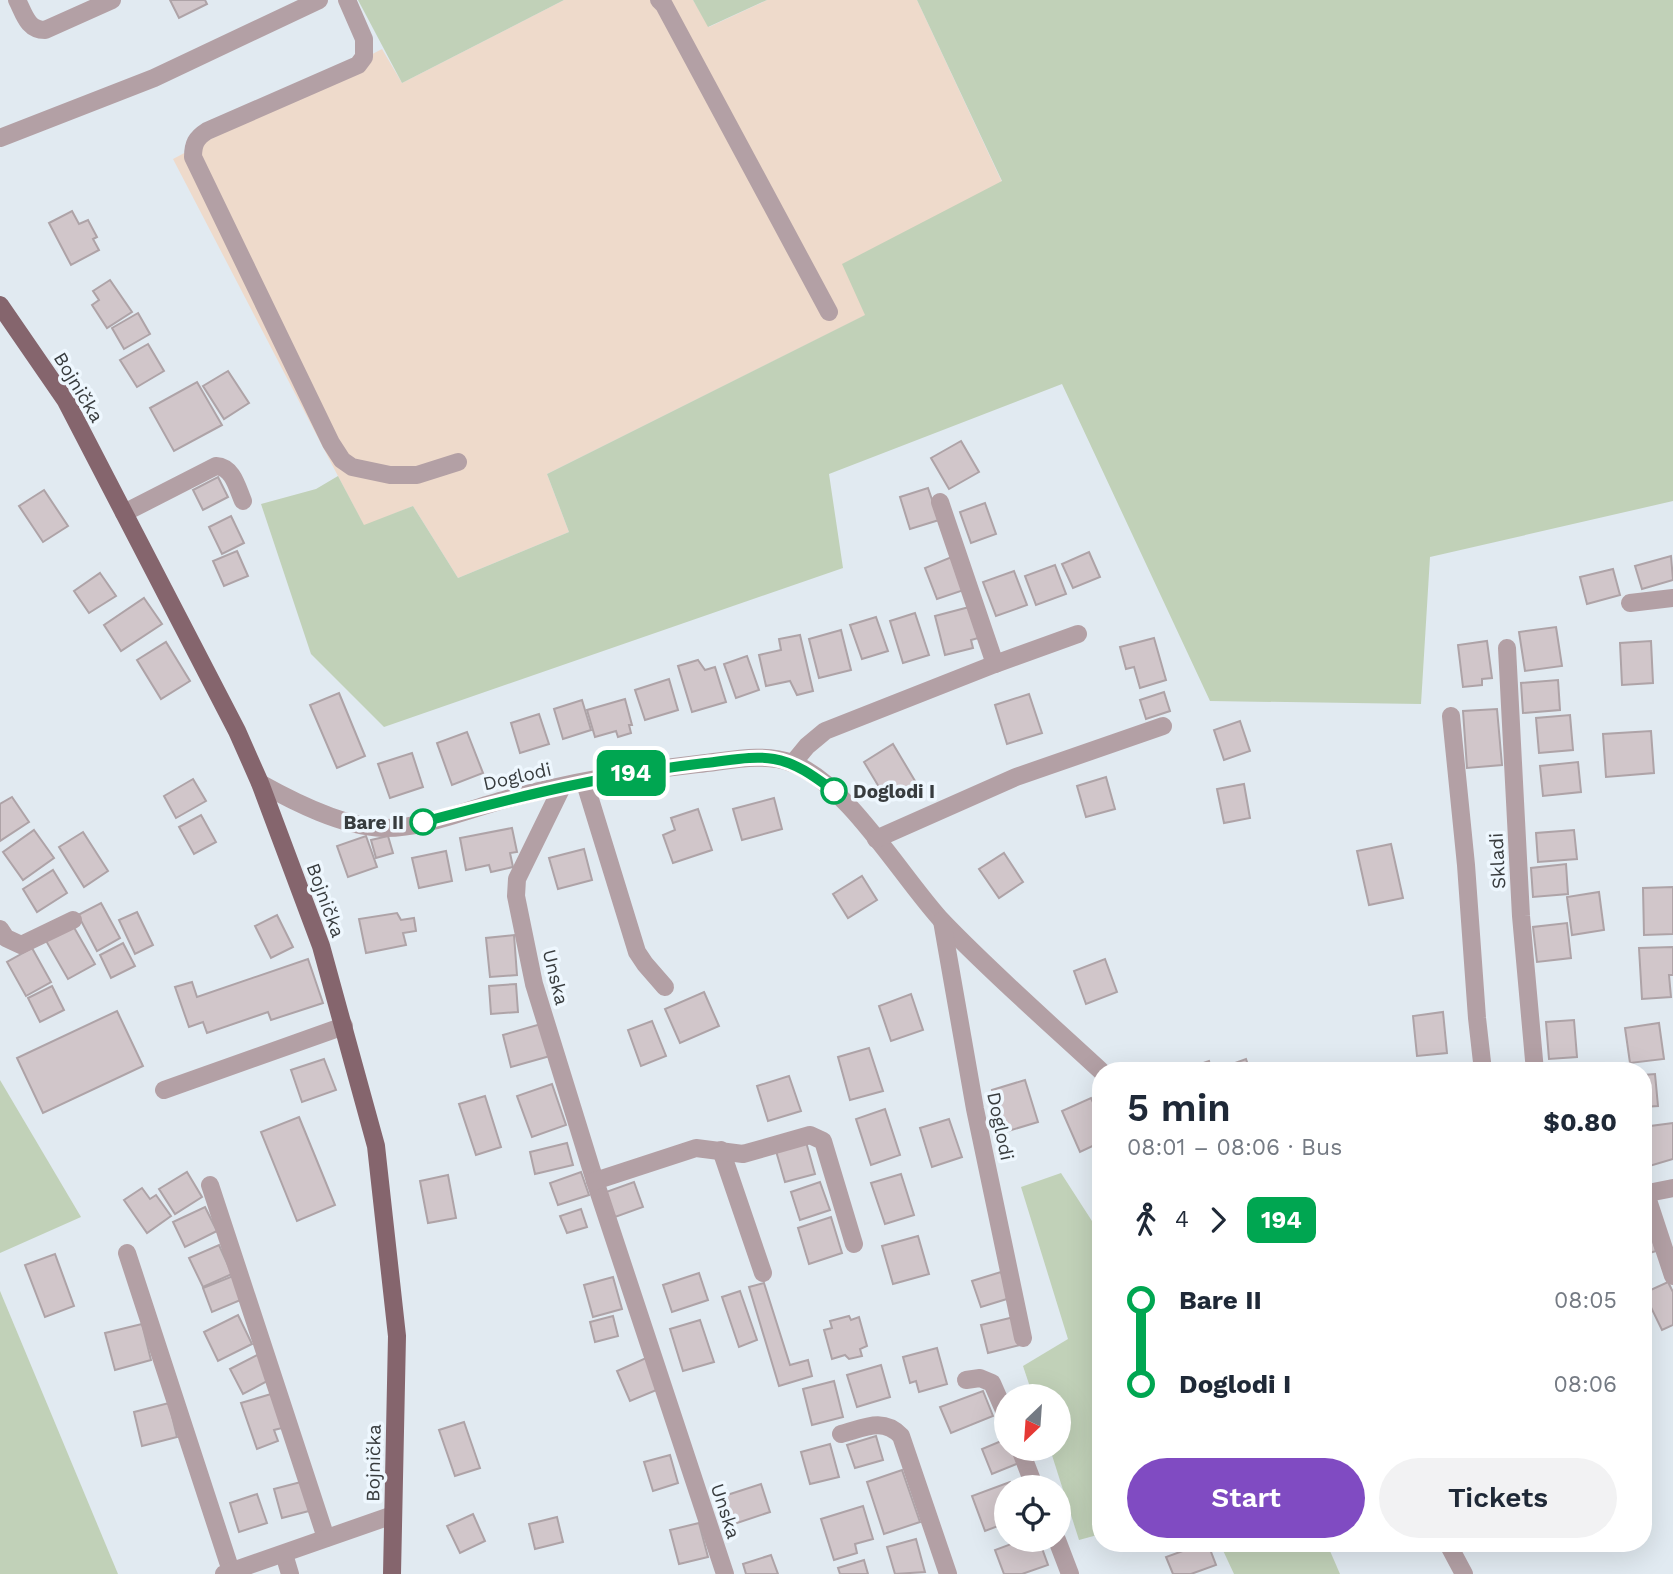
<!DOCTYPE html>
<meta charset="utf-8">
<style>
body{margin:0;font-family:"Work Sans",sans-serif;background:#f2f2f3;color:#1f2937;height:100vh;display:flex;flex-direction:column;font-size:26px;white-space:nowrap}
*{box-sizing:border-box;margin:0}
p{font-size:23px;color:#747a83}
.icon{flex:none;width:38px;height:38px;fill:none;stroke:currentColor;stroke-width:2;stroke-linecap:round;stroke-linejoin:round}
.map{position:relative;flex:1;overflow:hidden}
.panel{position:absolute;left:1092px;top:1062px;width:560px;height:490px;display:flex;flex-direction:column;background:#fff;border-radius:28px;box-shadow:0 7px 28px #0002}
.panel>*{flex:none}
.badge{padding:0 14px;border-radius:10px;font-size:24px;line-height:46px}
.needle{width:46px;rotate:205deg}
.tools{position:absolute;left:994px;top:1384px;display:grid;gap:14px}
.tools a{display:grid;place-items:center;width:77px;height:77px;border-radius:50%;background:#fff;box-shadow:0 7px 28px #0002;font-size:35px}
.map>.badge{position:absolute;translate:-50% -50%;box-shadow:0 0 0 4px #fff}
.legs{display:flex;align-items:center;gap:10px;height:77px;padding:0 35px;font-size:23px}
.legs p{margin-inline-start:auto}
.headline{display:flex;align-items:center;justify-content:space-between;height:119px;padding:0 35px}
h1{font-size:38px;font-weight:600;line-height:52px}
.button{display:flex;gap:14px;margin-top:auto;padding:14px 35px}
.button a{flex:1;height:80px;border-radius:42px;background:#804bc2;color:#fff;font-size:28px;font-weight:600;line-height:80px;text-align:center}
.button a+a{background:#f2f2f3;color:#1f2937}
ul{padding:0 35px;list-style:none}
li{display:flex;align-items:center;gap:24px;height:84px;font-size:26px}
li i{display:grid;place-items:center;width:10px;height:100%;margin:0 9px;background:currentColor}
li i::after{content:'';width:18px;height:18px;margin:-9px;border:5px solid;border-radius:50%;background:#fff}
li p{margin-inline-start:auto}
li:first-child i{background:linear-gradient(#0000 50%,currentColor 0)}
li:last-child i{background:linear-gradient(currentColor 50%,#0000 0)}
.map>svg:first-child{display:block}
</style>
<div class="map">
<svg width="1673" height="1574" viewBox="0 0 1673 1574">
<rect width="100%" height="100%" fill="#e1eaf1"/>
<polygon fill="#eedacb" points="564,0 693,0 709,27 767,0 917,0 1002,182 843,264 866,315 547,474 569,532 458,578 413,506 364,526 173,159 382,49 402,83"/>
<g fill="#c1d1b8">
<polygon points="358,0 564,0 402,83"/>
<polygon points="693,0 767,0 708,27"/>
<polygon points="917,0 1673,0 1673,501 1430,557 1421,704 1210,701 1062,384 829,474 843,568 384,727 311,654 261,504 316,489 338,476 364,525 413,506 458,578 569,532 547,474 865,315 842,264 1002,181"/>
<polygon points="0,1080 81,1217 0,1253"/>
<polygon points="1061,1173 1101,1235 1101,1534 1079,1540 1050,1449 1059,1449 1059,1396 1033,1396 1023,1366 1068,1339 1021,1187"/>
<polygon points="0,1291 118,1574 0,1574"/>
<polygon points="1220,1544 1327,1544 1340,1574 1234,1574"/>
</g>
<g fill="#d1c6ca" stroke="#aea3a7" stroke-width="2">
<polygon points="170,0 205,0 207,4 179,18"/>
<polygon points="72,211 79,224 88,220 97,237 93,239 99,250 71,265 49,223"/>
<polygon points="110,280 132,312 107,328 92,305 99,300 93,291"/>
<polygon points="138,313 150,334 124,349 112,328"/>
<polygon points="148,344 164,371 137,387 120,360"/>
<polygon points="228,371 249,403 224,419 203,386"/>
<polygon points="197,382 222,425 174,451 150,408"/>
<polygon points="961,441 979,472 949,489 931,458"/>
<polygon points="218,477 228,497 203,510 193,490"/>
<polygon points="928,488 939,520 910,529 900,497"/>
<polygon points="44,490 68,526 43,542 19,506"/>
<polygon points="985,503 996,534 971,543 960,512"/>
<polygon points="231,516 244,543 222,554 209,527"/>
<polygon points="237,551 248,576 224,586 213,561"/>
<polygon points="1089,552 1100,577 1073,588 1062,564"/>
<polygon points="954,556 967,589 937,599 925,568"/>
<polygon points="1671,556 1673,580 1642,589 1635,566"/>
<polygon points="1055,565 1066,594 1036,605 1025,576"/>
<polygon points="1613,569 1620,595 1587,604 1580,577"/>
<polygon points="1014,571 1027,605 996,616 983,582"/>
<polygon points="100,573 116,596 89,613 74,591"/>
<polygon points="144,598 162,624 121,651 104,625"/>
<polygon points="973,606 982,637 971,640 973,648 945,655 935,616"/>
<polygon points="915,613 929,655 903,663 890,621"/>
<polygon points="876,617 888,651 862,659 850,625"/>
<polygon points="1556,627 1562,666 1525,671 1519,632"/>
<polygon points="841,630 851,670 819,678 809,639"/>
<polygon points="800,635 813,691 797,695 790,681 766,686 759,655 781,650 779,639"/>
<polygon points="1154,638 1166,680 1140,688 1134,667 1126,669 1120,647"/>
<polygon points="1487,641 1492,678 1482,679 1482,685 1463,687 1458,645"/>
<polygon points="1651,641 1653,683 1622,685 1620,643"/>
<polygon points="166,642 190,681 161,699 137,660"/>
<polygon points="747,656 759,690 736,698 724,664"/>
<polygon points="698,660 705,670 715,667 726,702 692,712 678,666"/>
<polygon points="669,679 678,710 645,720 635,690"/>
<polygon points="1558,680 1560,710 1523,713 1521,683"/>
<polygon points="1164,692 1170,711 1146,719 1140,700"/>
<polygon points="339,693 365,756 337,768 310,705"/>
<polygon points="1029,694 1042,733 1007,744 995,705"/>
<polygon points="625,699 632,725 629,725 631,733 618,737 616,731 595,737 587,710"/>
<polygon points="582,700 591,730 563,739 554,709"/>
<polygon points="1497,709 1502,765 1467,768 1463,711"/>
<polygon points="539,714 549,744 520,753 511,723"/>
<polygon points="1570,715 1573,750 1539,753 1536,718"/>
<polygon points="1240,721 1250,751 1224,760 1214,730"/>
<polygon points="1651,731 1654,773 1606,777 1603,734"/>
<polygon points="467,732 483,773 452,785 437,743"/>
<polygon points="893,744 918,786 901,796 897,790 885,797 864,762"/>
<polygon points="412,753 423,787 390,798 378,764"/>
<polygon points="1578,762 1581,792 1543,796 1540,766"/>
<polygon points="1106,777 1115,809 1086,817 1077,786"/>
<polygon points="193,779 206,801 176,818 164,796"/>
<polygon points="1244,784 1250,818 1224,823 1217,789"/>
<polygon points="12,797 29,822 0,841 0,804"/>
<polygon points="774,798 782,829 742,840 733,809"/>
<polygon points="698,809 712,850 673,863 663,835 675,830 671,818"/>
<polygon points="201,815 216,842 194,854 179,827"/>
<polygon points="512,828 517,852 510,853 513,867 491,872 489,865 466,870 460,838"/>
<polygon points="34,830 54,858 23,880 3,852"/>
<polygon points="1574,830 1577,859 1538,862 1536,833"/>
<polygon points="83,832 108,871 84,887 59,847"/>
<polygon points="366,836 377,867 348,877 337,846"/>
<polygon points="388,836 393,853 376,858 371,840"/>
<polygon points="1391,844 1403,898 1369,905 1357,851"/>
<polygon points="584,849 592,880 558,889 549,858"/>
<polygon points="446,851 452,881 419,888 412,858"/>
<polygon points="1004,853 1023,882 999,898 979,869"/>
<polygon points="1566,864 1568,894 1533,897 1531,868"/>
<polygon points="53,870 67,893 37,912 23,889"/>
<polygon points="862,876 877,900 848,918 833,894"/>
<polygon points="1673,887 1673,934 1644,935 1643,888"/>
<polygon points="1599,892 1604,930 1572,935 1567,897"/>
<polygon points="101,903 120,938 97,951 78,915"/>
<polygon points="137,912 153,945 135,954 119,920"/>
<polygon points="397,913 401,920 414,918 416,931 403,933 406,945 366,953 359,919"/>
<polygon points="277,915 293,947 271,958 255,926"/>
<polygon points="1567,923 1571,958 1537,962 1533,927"/>
<polygon points="72,924 95,964 68,979 45,939"/>
<polygon points="514,935 517,975 490,977 486,938"/>
<polygon points="123,943 135,966 111,978 100,955"/>
<polygon points="1673,947 1673,975 1669,975 1671,997 1642,999 1639,948"/>
<polygon points="32,948 51,982 26,996 7,962"/>
<polygon points="308,959 323,1003 271,1020 268,1012 207,1033 203,1022 189,1027 175,987 192,982 197,997"/>
<polygon points="1105,959 1117,992 1086,1004 1074,971"/>
<polygon points="516,984 518,1012 491,1014 489,986"/>
<polygon points="52,986 64,1010 40,1022 28,998"/>
<polygon points="704,992 719,1026 680,1043 665,1009"/>
<polygon points="911,994 923,1030 891,1041 879,1006"/>
<polygon points="117,1011 143,1066 43,1113 17,1058"/>
<polygon points="1443,1012 1447,1053 1417,1056 1413,1016"/>
<polygon points="1574,1020 1577,1057 1549,1059 1546,1022"/>
<polygon points="652,1021 666,1056 641,1066 628,1030"/>
<polygon points="1659,1023 1664,1059 1630,1063 1625,1028"/>
<polygon points="541,1024 550,1056 511,1067 503,1035"/>
<polygon points="869,1048 883,1091 850,1100 838,1057"/>
<polygon points="324,1059 336,1090 302,1102 291,1070"/>
<polygon points="1246,1059 1250,1071 1213,1071"/>
<polygon points="1209,1061 1212,1071 1196,1071 1194,1066"/>
<polygon points="1655,1074 1658,1106 1643,1107 1643,1075"/>
<polygon points="789,1076 801,1111 768,1121 757,1086"/>
<polygon points="1025,1080 1038,1122 1005,1132 992,1090"/>
<polygon points="552,1084 566,1125 532,1137 517,1096"/>
<polygon points="485,1096 501,1147 476,1155 459,1104"/>
<polygon points="1091,1098 1101,1120 1101,1142 1080,1152 1062,1111"/>
<polygon points="885,1109 900,1155 871,1165 856,1119"/>
<polygon points="299,1117 335,1205 297,1221 261,1132"/>
<polygon points="949,1119 962,1157 932,1167 920,1128"/>
<polygon points="1673,1123 1673,1159 1646,1167 1643,1153 1643,1127"/>
<polygon points="806,1142 815,1174 785,1182 776,1151"/>
<polygon points="567,1143 573,1165 535,1174 530,1152"/>
<polygon points="187,1172 202,1197 175,1214 159,1189"/>
<polygon points="581,1172 589,1195 558,1205 550,1183"/>
<polygon points="901,1174 914,1215 885,1224 871,1183"/>
<polygon points="448,1175 456,1218 428,1223 420,1181"/>
<polygon points="634,1182 643,1207 615,1217 606,1192"/>
<polygon points="820,1182 830,1210 800,1220 791,1192"/>
<polygon points="142,1188 150,1199 156,1195 171,1216 147,1233 124,1200"/>
<polygon points="205,1207 217,1231 185,1247 173,1222"/>
<polygon points="581,1209 587,1227 567,1233 560,1216"/>
<polygon points="1643,1211 1656,1251 1643,1255"/>
<polygon points="831,1217 842,1253 809,1264 798,1228"/>
<polygon points="918,1236 929,1274 893,1284 882,1246"/>
<polygon points="219,1245 232,1274 203,1287 189,1258"/>
<polygon points="55,1254 74,1306 45,1317 25,1265"/>
<polygon points="1001,1272 1010,1298 981,1307 972,1281"/>
<polygon points="699,1273 708,1300 672,1312 663,1285"/>
<polygon points="233,1276 243,1299 212,1312 203,1288"/>
<polygon points="613,1277 622,1309 593,1317 584,1285"/>
<polygon points="1668,1282 1673,1292 1673,1325 1662,1330 1644,1293"/>
<polygon points="764,1283 790,1365 808,1360 812,1376 779,1386 749,1287"/>
<polygon points="740,1291 757,1340 739,1347 722,1297"/>
<polygon points="238,1315 252,1344 218,1361 204,1332"/>
<polygon points="613,1316 618,1336 595,1342 590,1322"/>
<polygon points="849,1316 851,1320 859,1317 867,1346 860,1349 862,1356 849,1359 845,1355 832,1359 824,1330 832,1328 830,1321"/>
<polygon points="1014,1317 1020,1345 988,1353 981,1325"/>
<polygon points="700,1320 714,1362 683,1371 670,1329"/>
<polygon points="142,1324 151,1360 115,1370 105,1333"/>
<polygon points="937,1348 947,1384 919,1392 916,1381 910,1383 903,1357"/>
<polygon points="259,1354 271,1379 243,1394 230,1369"/>
<polygon points="646,1358 659,1389 630,1401 617,1371"/>
<polygon points="881,1365 890,1397 857,1407 847,1375"/>
<polygon points="834,1381 843,1417 812,1425 803,1389"/>
<polygon points="983,1391 993,1416 951,1433 940,1407"/>
<polygon points="271,1394 282,1428 274,1430 278,1441 257,1449 241,1403"/>
<polygon points="169,1403 177,1437 142,1446 134,1412"/>
<polygon points="464,1422 480,1468 455,1476 439,1430"/>
<polygon points="876,1436 883,1460 855,1468 847,1445"/>
<polygon points="1006,1439 1006,1449 1013,1449 1019,1463 992,1474 982,1449"/>
<polygon points="830,1444 839,1477 810,1484 801,1452"/>
<polygon points="670,1455 678,1483 653,1491 644,1462"/>
<polygon points="902,1470 920,1522 884,1534 867,1482"/>
<polygon points="301,1482 309,1511 282,1518 274,1489"/>
<polygon points="1010,1482 1013,1488 1006,1488 1006,1523 985,1531 972,1496"/>
<polygon points="761,1484 770,1512 731,1525 721,1497"/>
<polygon points="257,1494 267,1523 239,1532 230,1503"/>
<polygon points="863,1506 873,1539 855,1544 857,1553 834,1560 821,1519"/>
<polygon points="473,1514 485,1541 460,1553 447,1526"/>
<polygon points="557,1517 563,1542 535,1549 529,1524"/>
<polygon points="699,1523 708,1557 679,1564 670,1530"/>
<polygon points="916,1539 925,1572 895,1574 887,1547"/>
<polygon points="1022,1540 1039,1540 1048,1565 1022,1574 1004,1574 995,1550"/>
<polygon points="1202,1544 1208,1544 1216,1565 1191,1574 1173,1574 1166,1557"/>
<polygon points="771,1555 778,1574 746,1574 743,1564"/>
<polygon points="864,1560 868,1574 840,1574 838,1568"/>
</g>
<g fill="none" stroke-linecap="round" stroke-linejoin="round">
<g stroke="#b3a0a5" stroke-width="18">
<path d="M17,0C24,13 27,30 45,30L112,0"/>
<path d="M347,0L364,39V57L358,65L207,131C196,138 193,144 193,157L331,443L342,460L352,467L390,475H417L458,462"/>
<polyline points="659,0 664,5 829,312"/>
<polyline points="0,138 154,78 319,0"/>
<polyline points="940,502 995,664"/>
<path d="M124,513L216,466C233,467 237,487 243,501"/>
<polyline points="1630,603 1673,598"/>
<polyline points="1507,648 1521,916 1535,1071"/>
<polyline points="1451,716 1466,865 1477,1018 1483,1071"/>
<polyline points="793,763 807,746 825,731 995,664 1078,634"/>
<path d="M260,783C294,802 343,827 383,828C424,829 471,808 511,798C571,782 636,771 698,764C728,761 763,752 792,763C848,784 902,878 943,922C993,974 1048,1022 1101,1071"/>
<polyline points="585,783 637,952 645,964 665,987"/>
<polyline points="562,787 517,879 516,896 534,984 595,1181 725,1574"/>
<polyline points="876,839 1016,777 1163,726"/>
<polyline points="942,921 975,1109 1023,1338"/>
<polyline points="0,929 6,938 21,945 73,920"/>
<polyline points="164,1090 344,1026"/>
<polyline points="721,1150 763,1273"/>
<polyline points="595,1181 696,1148 743,1154 810,1135 823,1141 854,1244"/>
<polyline points="210,1185 326,1538"/>
<polyline points="1643,1194 1673,1188"/>
<polyline points="1646,1194 1673,1276"/>
<polyline points="127,1253 231,1571"/>
<polyline points="966,1380 980,1378 992,1383 1006,1415"/>
<path d="M841,1434C864,1428 883,1417 901,1436L948,1574"/>
<polyline points="1020,1449 1035,1488"/>
<polyline points="1057,1540 1070,1574"/>
<polyline points="1448,1544 1464,1574"/>
<polyline points="284,1554 290,1574"/>
<polyline points="224,1574 393,1515"/>
</g>
<polyline stroke="#85656d" stroke-width="18" points="0,305 66,401 237,731 260,783 321,946 376,1146 397,1336 392,1574"/>
</g>
<g fill="none" stroke-linecap="round" stroke-linejoin="round">
<g stroke="#fff" stroke-width="16">
<path id="line-1" d="M423,822C516,797 609,774 705,763C727,761 752,755 774,759C797,763 815,777 834,791"/>
</g>
<use href="#line-1" stroke="#00a651" stroke-width="10"/>
</g>
<g fill="#fff" stroke="#00a651" stroke-width="3.5">
<circle cx="834" cy="791" r="12"/>
<circle cx="423" cy="822" r="12"/>
</g>
<g text-anchor="middle" stroke-width="7" stroke-linejoin="round" paint-order="stroke">
<g font-size="19" fill="#383c3e" stroke="#eef7fe">
<text transform="translate(79 387) rotate(59)" y="7">Bojnička</text>
<text transform="translate(517 776) rotate(-13)" y="7">Doglodi</text>
<text transform="translate(1497 861) rotate(-93)" y="7">Skladi</text>
<text transform="translate(326 900) rotate(70)" y="7">Bojnička</text>
<text transform="translate(556 977) rotate(76)" y="7">Unska</text>
<text transform="translate(1001 1126) rotate(78)" y="7">Doglodi</text>
<text transform="translate(373 1463) rotate(-89)" y="7">Bojnička</text>
<text transform="translate(726 1511) rotate(72)" y="7">Unska</text>
</g>
<g font-size="19" font-weight="bold" fill="#383c3e" stroke="#eef7fe" text-anchor="start">
<text x="853" y="798">Doglodi I</text>
<text x="404" y="829" text-anchor="end">Bare II</text>
</g>
</g>
</svg>
<div class="tools">
<a><svg class="needle" viewBox="-14 -14 28 28"><path d="M0-13l5 13h-10z" fill="#e53935"/><path d="M0 13l5-13h-10z" fill="#747a83"/></svg></a>
<a><svg class="icon" aria-label="locate" viewBox="0 0 24 24"><circle cx="12" cy="12" r="6"/><path d="M12 2v4M12 18v4M2 12h4M18 12h4"/></svg></a>
</div>
<b class="badge" style="left:631px;top:773px;background:#00a651;color:#fff">194</b>
<section class="panel">
<div class="headline"><div><h1>5 min</h1><p>08:01 – 08:06 · Bus</p></div><b>$0.80</b></div>
<div class="legs"><svg class="icon" aria-label="walk" viewBox="0 0 24 24"><circle cx="13" cy="4" r="2"/><path d="M13 8l-2 6 4 7M11 14l-3 7M7 12l3-4h3l4 4"/></svg>4<svg class="icon" aria-label="forward" viewBox="0 0 24 24"><path d="M9 5l7 7-7 7"/></svg><b class="badge" style="background:#00a651;color:#fff">194</b></div>
<ul>
<li><i style="color:#00a651"></i><b>Bare II</b><p>08:05</p></li>
<li><i style="color:#00a651"></i><b>Doglodi I</b><p>08:06</p></li>
</ul>
<div class="button"><a>Start</a><a>Tickets</a></div>
</section>
</div>
